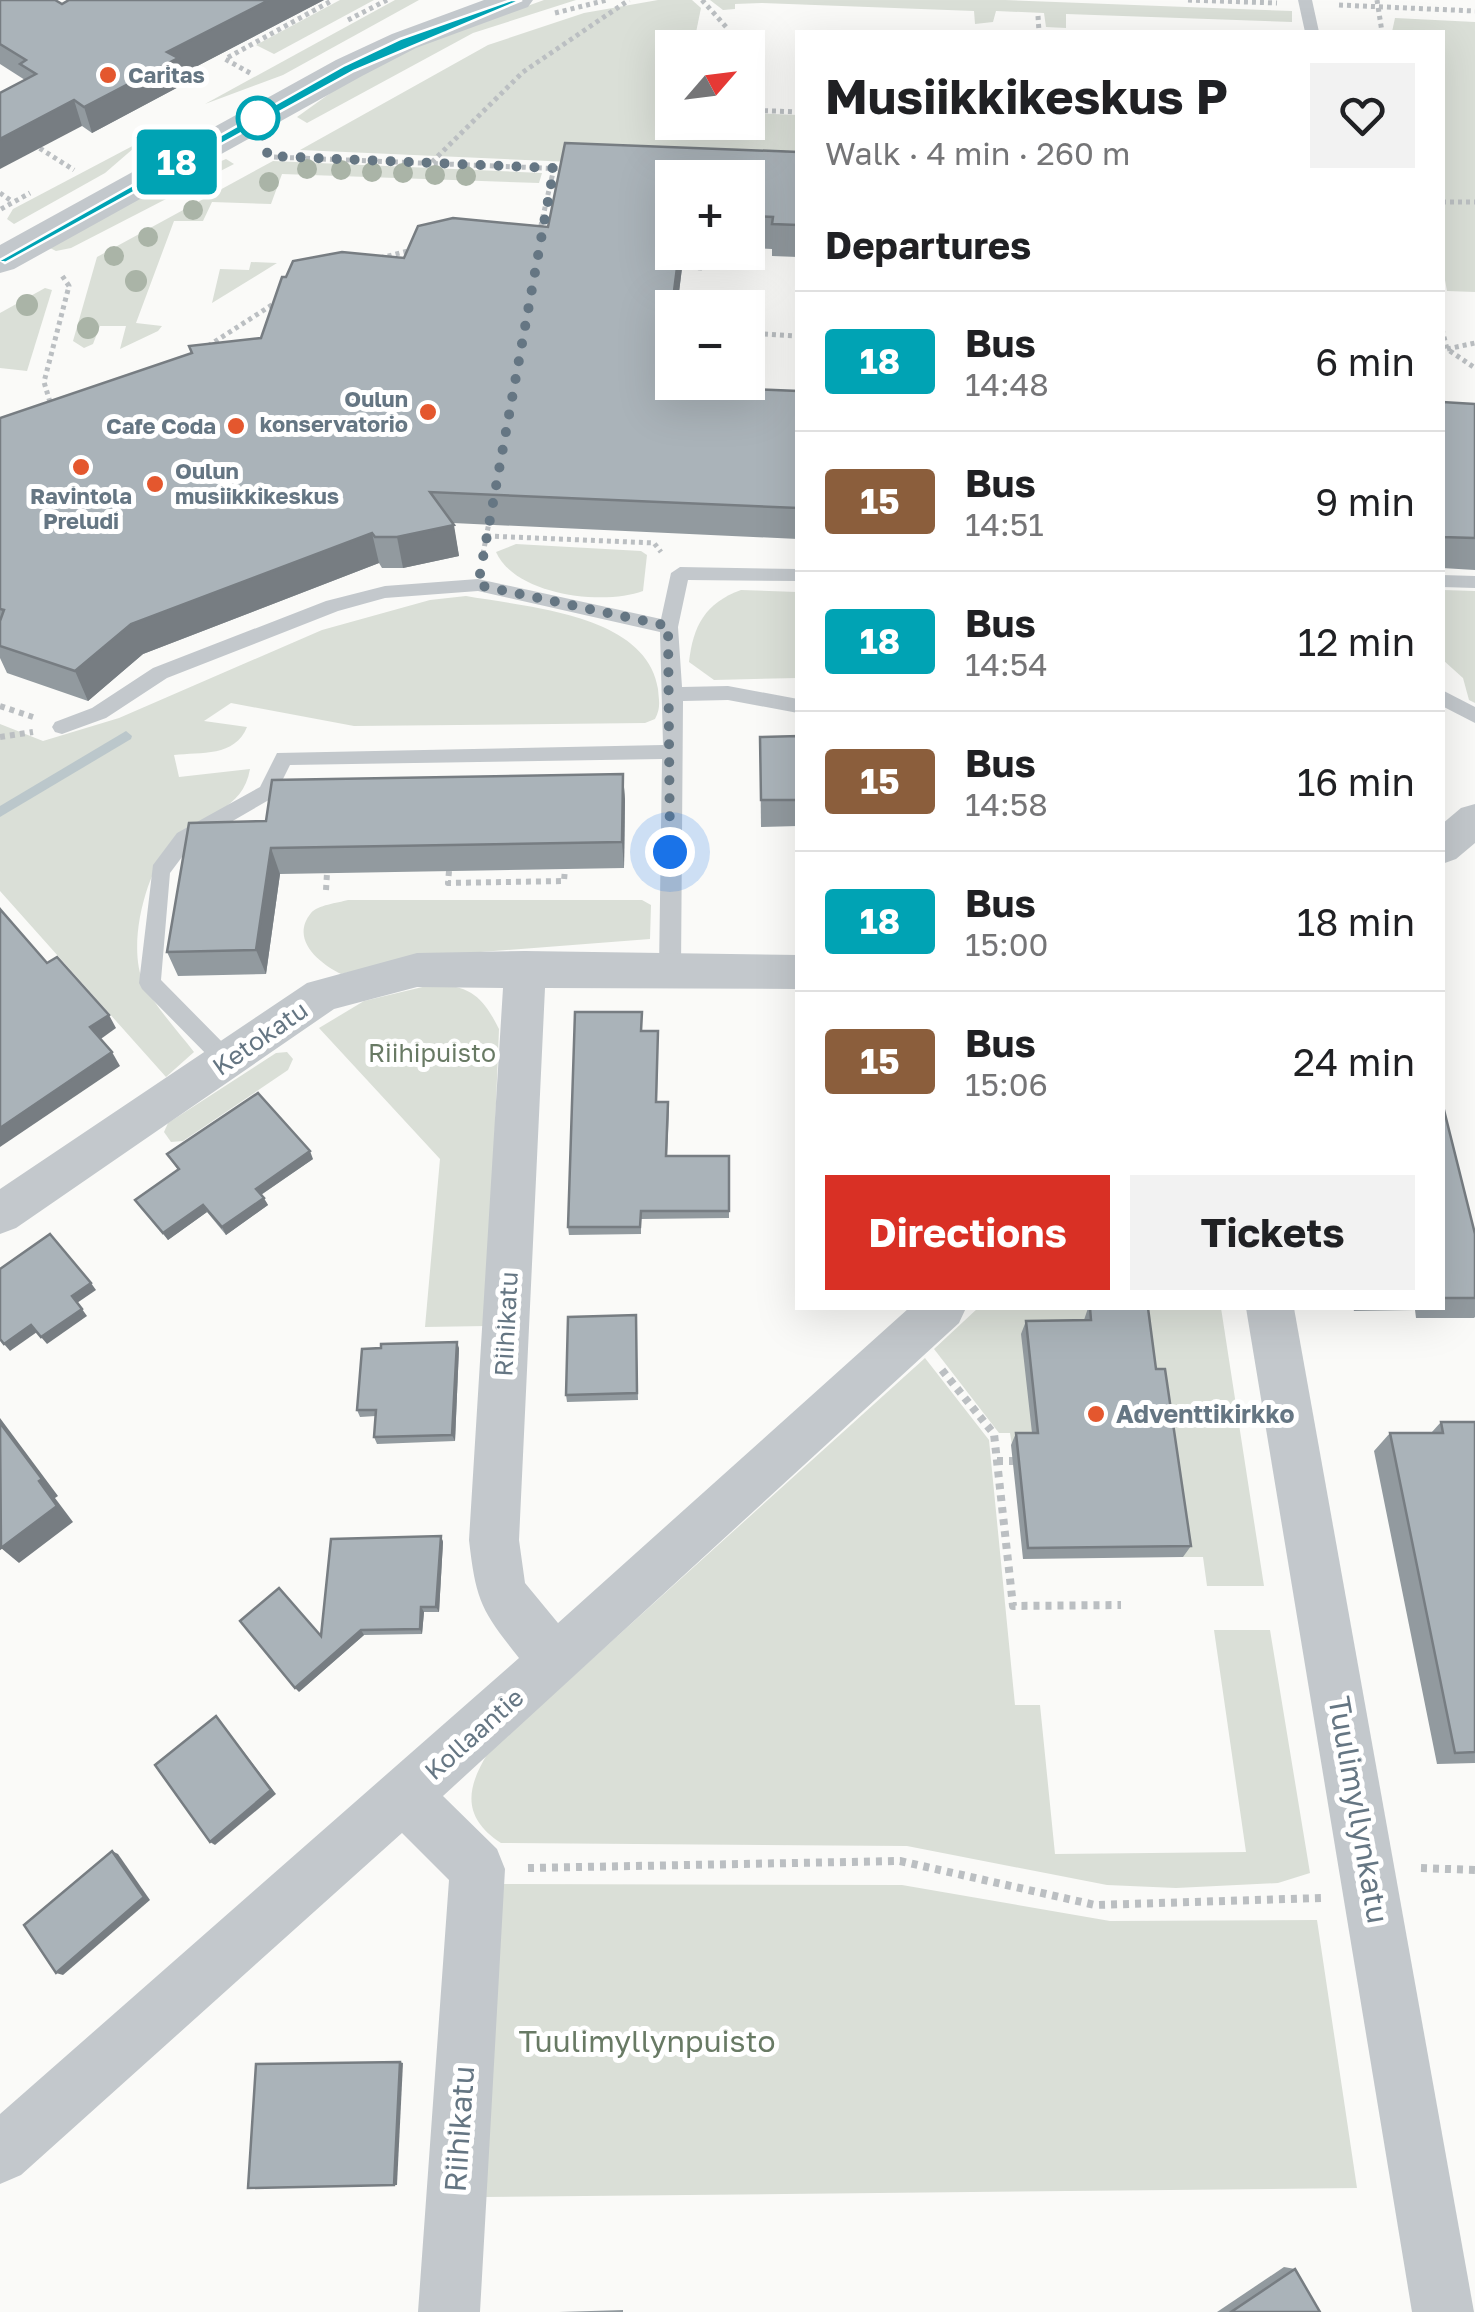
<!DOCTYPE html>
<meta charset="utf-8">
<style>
body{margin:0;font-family:"Golos Text",sans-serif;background:#f2f2f2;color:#202124;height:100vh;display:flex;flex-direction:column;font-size:38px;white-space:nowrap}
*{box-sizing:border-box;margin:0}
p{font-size:32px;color:#757577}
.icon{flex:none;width:55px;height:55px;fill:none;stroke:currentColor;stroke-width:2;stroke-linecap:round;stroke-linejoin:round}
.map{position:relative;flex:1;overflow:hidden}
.sheet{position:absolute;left:795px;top:30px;width:650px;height:1280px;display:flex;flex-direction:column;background:#fff;border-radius:0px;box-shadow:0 10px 40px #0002}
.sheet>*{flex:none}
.badge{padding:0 20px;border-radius:8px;font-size:35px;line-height:65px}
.needle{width:65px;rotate:62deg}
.fabs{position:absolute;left:655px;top:30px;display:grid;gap:20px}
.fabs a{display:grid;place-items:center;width:110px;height:110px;border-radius:0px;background:#fff;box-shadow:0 10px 40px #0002;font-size:50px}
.you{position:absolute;width:50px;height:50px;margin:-25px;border:8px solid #fff;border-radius:50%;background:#1a73e8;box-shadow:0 0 0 15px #1a73e833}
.map>.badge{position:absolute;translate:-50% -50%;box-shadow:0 0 0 5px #fff}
h2{padding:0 30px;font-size:38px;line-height:90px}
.round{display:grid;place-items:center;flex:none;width:105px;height:105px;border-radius:0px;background:#f2f2f2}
.head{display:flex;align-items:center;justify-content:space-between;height:170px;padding:0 30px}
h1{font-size:48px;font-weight:700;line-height:75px}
.cta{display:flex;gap:20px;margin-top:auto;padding:20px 30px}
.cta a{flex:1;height:115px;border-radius:0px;background:#d93025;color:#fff;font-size:40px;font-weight:700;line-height:115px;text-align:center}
.cta a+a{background:#f2f2f2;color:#202124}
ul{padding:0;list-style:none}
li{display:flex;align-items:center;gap:30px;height:140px;padding:0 30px;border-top:2px solid #e0e0e0}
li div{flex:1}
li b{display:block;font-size:38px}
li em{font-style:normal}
li .badge{min-width:110px;font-weight:700;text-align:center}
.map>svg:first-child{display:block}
</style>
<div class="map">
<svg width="1475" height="2312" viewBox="0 0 1475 2312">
<rect width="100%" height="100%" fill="#fafaf8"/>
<g fill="#dadfd7">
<polygon points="340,0 374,0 274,54 256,45"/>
<polygon points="395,0 419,0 283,75 205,104"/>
<polygon points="544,0 576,0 473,33 307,123 297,117 357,74 412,48"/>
<polygon points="658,0 692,0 701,8 693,47 672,48 672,122 748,122 748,113 797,115 797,172 300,150 488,45 584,13"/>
<polygon points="710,0 1005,0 1292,11 1292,22 1066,14 1066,28 1046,27 1044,13 996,11 993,22 975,24 974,11 762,3 735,4 735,9 723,10"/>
<polygon points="1395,18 1475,22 1475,292 1447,291 1443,269 1442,32 1392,32"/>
<polygon points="142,141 105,173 14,224 7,219 13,209"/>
<polygon points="226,159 234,164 71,248 56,251 46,246 135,198"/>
<polygon points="273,161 542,173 539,183 282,174 271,204 212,202 203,221 174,221 136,323 162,326 158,331 120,349 126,326 100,326 93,344 84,348 73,341 97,257"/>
<polygon points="251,262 277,263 212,303 220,269 249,270"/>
<polygon points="45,288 52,290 27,371 0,368 0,313"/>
<path d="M516,544L641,551L647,555L643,591C603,606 515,595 496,552Z"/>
<path d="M741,590L797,592V678L714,680L689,662C693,626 705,603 741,590Z"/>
<polygon points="1443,590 1475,591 1475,703 1469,700 1463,678 1443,660"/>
<path d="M466,596C527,607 647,614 658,689C659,701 661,708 655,719L645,723L354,726L231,703L204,721L247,727C235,757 201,752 174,755L179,777L250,769C243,811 203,814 175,840C146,867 126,947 144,984C156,1008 178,1031 194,1052L166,1077L0,891V724L43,741L119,718L322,630L430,600Z"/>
<path d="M348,900H642L651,905L650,939L415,957L341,974C321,964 289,940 311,913C318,905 337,903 348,900Z"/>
<path d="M435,984C471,986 483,997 499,1029L487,1326L425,1327L440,1159L319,1028L364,1001Z"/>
<polygon points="287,1052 293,1059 288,1070 183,1141 171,1142 164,1132 168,1123 276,1053"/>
<polygon points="978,1308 1221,1308 1264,1586 1207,1586 1203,1557 1183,1557 1086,1334 1033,1445 1012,1445 1010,1433 999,1433 934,1349"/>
<path d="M925,1358L989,1440L1015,1705H1040L1055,1854L1246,1852L1214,1630H1270L1310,1873L1278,1883L1176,1888L1107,1885L907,1846L501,1843C463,1818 465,1790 488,1753Z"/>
<polygon points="499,1884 902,1885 1110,1921 1317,1920 1357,2188 486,2197"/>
</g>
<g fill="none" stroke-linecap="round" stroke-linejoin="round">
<polygon fill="#bbc7cb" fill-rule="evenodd" points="126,731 132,736 131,739 0,817 0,806"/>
<g stroke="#bbbfc2" stroke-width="5" stroke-dasharray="4 4" stroke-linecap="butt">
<polyline points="702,0 728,29"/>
<polyline points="1188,0 1277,3"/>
<polyline points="1377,0 1382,32"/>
<polyline points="1339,5 1475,11"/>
<polyline points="555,13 607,0"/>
<polyline points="1038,16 1039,32"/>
<polyline points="348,20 387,0"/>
<polyline points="250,73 225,59 333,0"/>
<polyline points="748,110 798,112"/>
<polyline points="33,144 74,170"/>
<polyline points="274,157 567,169"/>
<polyline points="432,162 523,72 629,0"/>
<polyline points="0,193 13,202"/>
<polyline points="1442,202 1475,202"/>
<polyline points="1,209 30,193"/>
<polyline points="539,234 554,168"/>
<polyline points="380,258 412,250"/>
<polyline points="682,267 703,268"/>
<polyline points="1442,329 1447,349 1475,368"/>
<polyline points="748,333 798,336"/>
<polyline points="208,346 278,301"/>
<polyline points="1447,349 1475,343"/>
<polyline points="50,402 44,382 69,286 61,274"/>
<polyline points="487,536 654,543 661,552"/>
<polyline points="483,554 490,517"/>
</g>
<g stroke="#bbbfc2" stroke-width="6" stroke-dasharray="5 5" stroke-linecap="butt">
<polyline points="0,706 33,717"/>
<polyline points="0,737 33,732"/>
<polyline points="449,871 448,883 564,881 565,869"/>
<polyline points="326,890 327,873"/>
</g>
<g stroke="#bbbfc2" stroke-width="8" stroke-dasharray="6 6" stroke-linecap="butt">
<polyline points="942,1370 994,1434 1013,1606 1121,1605"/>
<polyline points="997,1461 1013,1461"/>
<polyline points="528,1868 900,1861 1095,1905 1321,1898"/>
<polyline points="1421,1868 1475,1870"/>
</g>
<g fill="#c3c8cc" fill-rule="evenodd">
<polygon points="1298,0 1312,0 1319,32 1305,32"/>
<polygon points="680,567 798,569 798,581 688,580 678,627 682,687 728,686 798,699 798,713 728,700 683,701 681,970 677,976 670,979 659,970 662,759 290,765 274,797 191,845 170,873 161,980 235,1055 238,1061 235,1067 219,1067 142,989 139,983 153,865 177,833 260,787 277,753 663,745 660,632 478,591 385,598 338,611 167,678 106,718 62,734 55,732 52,727 55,722 92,708 153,668 326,601 385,586 478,579 661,619 671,573"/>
<polygon points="1442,575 1475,576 1475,588 1442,587"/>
<polygon points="1442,690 1475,707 1475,723 1442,706"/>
</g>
<g fill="#c3c8cc" fill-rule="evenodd">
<polygon points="1475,804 1475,843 1456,859 1442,864 1442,824 1461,808"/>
<path d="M525,951L798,955V989L545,988L519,1540L525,1583L558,1623L909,1308H966L959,1323L443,1796L497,1849L505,1869L480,2312H418L449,1880L402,1833L21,2175L0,2184V2114L519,1658C481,1610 476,1601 469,1540L503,988L417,987L334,1009L16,1228L0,1234V1189L307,983L417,953Z"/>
<polygon points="1246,1308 1294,1308 1474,2312 1412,2312"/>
</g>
<polygon fill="#c3c8cc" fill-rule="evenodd" points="484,0 533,0 528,7 416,48 362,76 14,269 0,273 0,245 336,60 392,34"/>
</g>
<g fill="#aab4a7">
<circle cx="307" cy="169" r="10"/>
<circle cx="341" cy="170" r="10"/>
<circle cx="372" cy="172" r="10"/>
<circle cx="403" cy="173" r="10"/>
<circle cx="435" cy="175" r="10"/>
<circle cx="466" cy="176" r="10"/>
<circle cx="269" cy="182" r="10"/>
<circle cx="193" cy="210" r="10"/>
<circle cx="148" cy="237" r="10"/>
<circle cx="114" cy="256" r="10"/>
<circle cx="136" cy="281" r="11"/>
<circle cx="27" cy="305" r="11"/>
<circle cx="88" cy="328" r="11"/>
</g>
<g fill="#929a9f">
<polygon points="0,0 62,4 69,0 324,0 182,74 184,84 92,133 82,126 25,80 0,64"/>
<polygon points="565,143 798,152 798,257 772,256 772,249 748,248 748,178 672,178 672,252 684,252 677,308 672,308 672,344 667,385 798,391 798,539 453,523 459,556 403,568 382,568 379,563 143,654 88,701 7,673 0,658 0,418 191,353 189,346 261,338 282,277 286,277 293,261 342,252 404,258 418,226 453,218 548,227"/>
<polygon points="1442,402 1475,404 1475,570 1442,568"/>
<polygon points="798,736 798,826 761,827 760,737"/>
<polygon points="623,774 625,800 624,868 280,874 266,974 178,976 167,952 266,821"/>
<polygon points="642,1012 642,1031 658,1039 657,1102 669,1110 667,1156 729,1156 729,1218 641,1219 641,1234 569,1235 568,1227"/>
<polygon points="1442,1102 1475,1234 1475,1317 1474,1318 1416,1318 1415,1310 1354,1311 1353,1308 1442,1308"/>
<polygon points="167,1154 313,1159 261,1195 268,1205 226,1235 207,1212 168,1240 135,1200 178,1170"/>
<polygon points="1088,1308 1148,1308 1156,1369 1191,1546 1183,1557 1023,1559 1011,1445 1016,1433 1032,1433 1021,1334 1026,1321 1084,1320"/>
<polygon points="636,1315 638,1400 567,1402 566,1395"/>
<polygon points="459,1348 455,1441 377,1444 374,1437 376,1416 360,1417 357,1410"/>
<polygon points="1441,1422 1475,1422 1475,1763 1437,1764 1374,1451 1390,1433 1431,1433"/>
<polygon points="441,1536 443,1542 439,1612 424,1612 422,1634 364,1635 299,1692"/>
<polygon points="1284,2267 1295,2269 1320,2312 1217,2312"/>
<polygon points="623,2310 623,2312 559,2312"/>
</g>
<g fill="#777d82">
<polygon points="269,0 324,0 182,74 184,84 92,133 84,107 167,52"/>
<polygon points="74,100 82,126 0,169 0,139"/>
<polygon points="679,252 684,252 677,308 672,308 672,344 663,417 662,385"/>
<polygon points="454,525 459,556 403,568 397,537"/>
<polygon points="372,533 379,563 143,654 88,701 75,671 131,624"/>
<polygon points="623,774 625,800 624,868 622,842"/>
<polygon points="271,848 280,874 266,974 256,950"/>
<polygon points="109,1015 116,1028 98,1041 90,1027"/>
<polygon points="112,1052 120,1066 0,1147 0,1128"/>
<polygon points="310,1151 313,1159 259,1196 256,1189"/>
<polygon points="264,1198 268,1205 226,1235 222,1227"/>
<polygon points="203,1205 207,1212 168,1240 163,1233"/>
<polygon points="91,1283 96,1290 77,1303 72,1296"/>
<polygon points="82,1309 87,1316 47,1344 41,1337"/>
<polygon points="31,1325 37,1332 10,1351 4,1344"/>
<polygon points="457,1342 459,1348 455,1441 452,1435"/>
<polygon points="0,1418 58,1496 55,1498 73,1522 19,1563 1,1548 39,1481 0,1423"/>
<polygon points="441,1536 443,1542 439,1612 436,1607"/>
<polygon points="421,1607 424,1612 422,1634 420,1629"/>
<polygon points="361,1630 364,1635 299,1692 295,1688"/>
<polygon points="216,1716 276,1794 215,1845 210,1842"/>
<polygon points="112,1851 118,1854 150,1900 63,1975 56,1973"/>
<polygon points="400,2062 403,2063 397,2185 394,2185"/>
</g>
<g fill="#aab3b9" stroke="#777d82" stroke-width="2.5">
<polygon points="0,0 55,0 62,4 69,0 269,0 167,52 178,58 84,107 74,100 0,139 0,93 36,74 20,64 26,60 0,44"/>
<polygon points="565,143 798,152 798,225 772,224 773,217 748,216 748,178 672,178 672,252 679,252 662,385 798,391 798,508 430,492 454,525 397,537 375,537 372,533 131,624 75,671 0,646 0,621 4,610 0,609 0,418 192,353 189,346 261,338 282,277 286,277 293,261 342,252 404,258 418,226 453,218 548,227"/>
<polygon points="1442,402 1475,404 1475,538 1442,537"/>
<polygon points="798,736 798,800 761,800 760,737"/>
<polygon points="623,774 622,842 271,848 256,950 167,952 189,823 266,821 272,780"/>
<polygon points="0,909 47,963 57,957 109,1015 90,1027 112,1052 0,1128"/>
<polygon points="575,1012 642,1012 641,1031 658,1031 656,1102 668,1102 666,1156 729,1156 729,1211 641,1211 640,1227 568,1227"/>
<polygon points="258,1093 310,1151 256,1189 264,1198 222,1227 203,1205 163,1233 135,1200 179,1169 167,1154"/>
<polygon points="1442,1102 1475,1234 1475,1298 1442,1298"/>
<polygon points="50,1234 91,1283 72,1296 82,1309 41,1337 31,1325 4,1344 0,1339 0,1269"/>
<polygon points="1090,1308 1148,1308 1156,1369 1165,1369 1191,1546 1028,1548 1016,1433 1038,1433 1026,1321 1091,1320"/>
<polygon points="636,1315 637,1393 566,1395 568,1317"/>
<polygon points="457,1342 452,1435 374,1437 376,1410 357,1410 362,1349 381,1348 381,1344"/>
<polygon points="1441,1422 1475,1422 1475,1752 1455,1753 1390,1433 1443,1433"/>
<polygon points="0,1423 42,1479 39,1481 57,1506 1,1548"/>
<polygon points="441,1536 436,1607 421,1607 420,1629 361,1630 295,1688 240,1621 279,1588 321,1636 331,1539"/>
<polygon points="216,1716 271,1790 210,1842 155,1765"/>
<polygon points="112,1851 144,1897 56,1973 24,1925"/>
<polygon points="400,2062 394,2185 248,2188 256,2064"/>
<polygon points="1295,2269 1320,2312 1231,2312"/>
</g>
<polygon fill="#00a3b4" stroke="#fff" stroke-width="2.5" points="511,0 522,0 354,71 5,263 0,260 345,65 400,39"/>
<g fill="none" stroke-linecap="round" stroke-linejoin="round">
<polyline stroke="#657683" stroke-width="10" stroke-dasharray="0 18" points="258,118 268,156 554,168 478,585 668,626 670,852"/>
</g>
<g fill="#e4572e" stroke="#fff" stroke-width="4">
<circle cx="108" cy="75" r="10"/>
<circle cx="428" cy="412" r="10"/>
<circle cx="236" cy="426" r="10"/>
<circle cx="81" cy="467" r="10"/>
<circle cx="155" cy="484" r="10"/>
<circle cx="1096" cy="1414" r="10"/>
</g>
<circle fill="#fff" stroke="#00a3b4" stroke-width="5" cx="258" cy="118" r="20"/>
<g text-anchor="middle" stroke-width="10" stroke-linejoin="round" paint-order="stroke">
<g font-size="22" font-weight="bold" fill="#657683" stroke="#fff" text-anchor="start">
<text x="128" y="83">Caritas</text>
<text x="408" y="407" text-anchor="end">Oulun<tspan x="408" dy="25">konservatorio</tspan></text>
<text x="216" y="434" text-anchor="end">Cafe Coda</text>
<text x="175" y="479">Oulun<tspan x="175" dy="25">musiikkikeskus</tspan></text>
<text x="81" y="504" text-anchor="middle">Ravintola<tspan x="81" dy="25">Preludi</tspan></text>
</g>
<g font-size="25" fill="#657683" stroke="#fff">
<text transform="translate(260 1038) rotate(-35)" y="9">Ketokatu</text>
<text transform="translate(506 1324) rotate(-87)" y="9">Riihikatu</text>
<text transform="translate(474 1734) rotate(-42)" y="9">Kollaantie</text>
</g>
<g font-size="25" fill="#687a64" stroke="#fff">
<text x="432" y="1062">Riihipuisto</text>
</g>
<g font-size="25" font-weight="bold" fill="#657683" stroke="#fff" text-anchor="start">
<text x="1116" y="1423">Adventtikirkko</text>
</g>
<g font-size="30" fill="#657683" stroke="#fff">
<text transform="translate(1358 1810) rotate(80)" y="10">Tuulimyllynkatu</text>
<text transform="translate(460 2129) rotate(-86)" y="10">Riihikatu</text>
</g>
<g font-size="30" fill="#687a64" stroke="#fff">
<text x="647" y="2052">Tuulimyllynpuisto</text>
</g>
</g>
</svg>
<div class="fabs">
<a><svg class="needle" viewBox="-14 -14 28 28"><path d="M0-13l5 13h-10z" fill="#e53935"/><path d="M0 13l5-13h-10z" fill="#757577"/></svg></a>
<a>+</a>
<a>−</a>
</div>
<div class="you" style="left:670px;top:852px"></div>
<b class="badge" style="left:177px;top:162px;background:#00a3b4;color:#fff">18</b>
<section class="sheet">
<div class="head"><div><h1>Musiikkikeskus P</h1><p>Walk · 4 min · 260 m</p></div><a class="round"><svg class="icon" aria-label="heart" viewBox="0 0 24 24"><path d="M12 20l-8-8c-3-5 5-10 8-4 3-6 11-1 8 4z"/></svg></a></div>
<h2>Departures</h2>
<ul>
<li><span class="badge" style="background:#00a3b4;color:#fff">18</span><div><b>Bus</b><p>14:48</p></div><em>6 min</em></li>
<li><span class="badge" style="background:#8b5e3c;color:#fff">15</span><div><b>Bus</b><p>14:51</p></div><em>9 min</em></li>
<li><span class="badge" style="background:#00a3b4;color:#fff">18</span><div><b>Bus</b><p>14:54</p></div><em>12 min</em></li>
<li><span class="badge" style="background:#8b5e3c;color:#fff">15</span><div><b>Bus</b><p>14:58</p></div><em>16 min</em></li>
<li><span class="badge" style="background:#00a3b4;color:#fff">18</span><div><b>Bus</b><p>15:00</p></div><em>18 min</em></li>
<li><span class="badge" style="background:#8b5e3c;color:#fff">15</span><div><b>Bus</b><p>15:06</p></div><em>24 min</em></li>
</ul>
<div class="cta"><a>Directions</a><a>Tickets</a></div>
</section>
</div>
